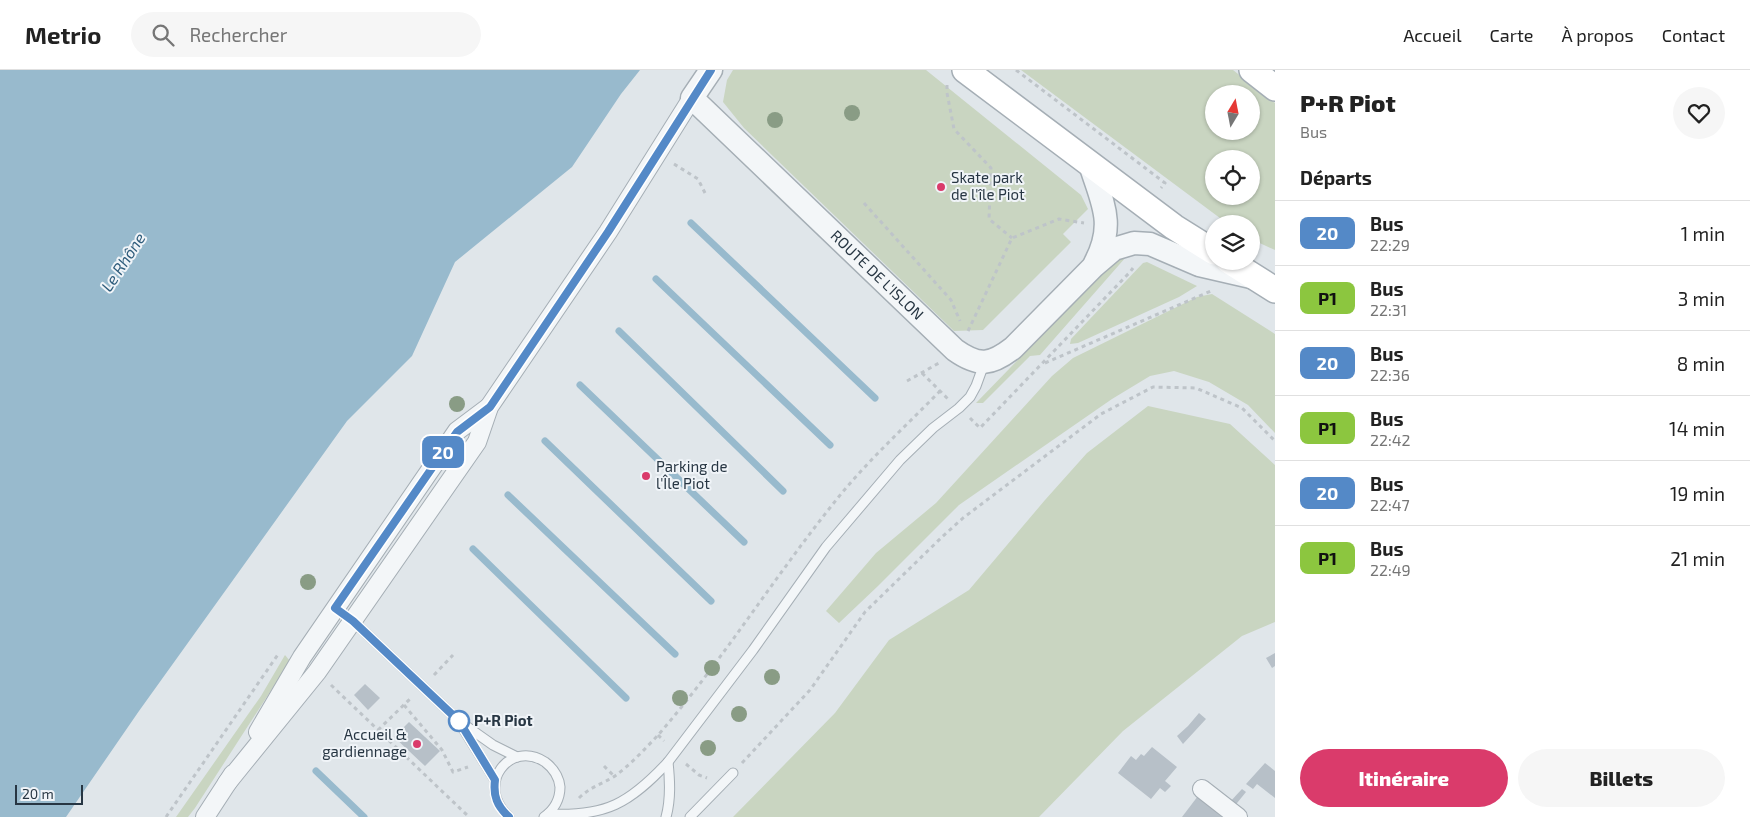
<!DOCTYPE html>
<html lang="fr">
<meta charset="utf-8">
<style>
body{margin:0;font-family:"Exo 2",sans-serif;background:#f6f6f6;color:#222;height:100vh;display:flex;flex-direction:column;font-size:19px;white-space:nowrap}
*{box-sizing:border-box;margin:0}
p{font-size:16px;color:#767676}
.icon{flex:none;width:28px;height:28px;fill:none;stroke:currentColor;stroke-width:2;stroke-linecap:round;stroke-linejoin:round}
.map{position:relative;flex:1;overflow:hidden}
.details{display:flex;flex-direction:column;background:#fff;width:475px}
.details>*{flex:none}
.badge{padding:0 10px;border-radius:8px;font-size:18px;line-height:32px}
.needle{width:32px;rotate:10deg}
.controls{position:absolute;left:1205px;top:15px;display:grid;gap:10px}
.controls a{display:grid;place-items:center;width:55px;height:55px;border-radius:50%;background:#fff;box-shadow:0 1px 4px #0004;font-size:25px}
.scale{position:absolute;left:15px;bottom:12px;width:68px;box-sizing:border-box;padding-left:5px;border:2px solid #273643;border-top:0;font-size:14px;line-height:18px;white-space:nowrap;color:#273643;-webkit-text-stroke:4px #f0f4f8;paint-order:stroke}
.map>.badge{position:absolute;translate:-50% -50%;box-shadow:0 0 0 2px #fff}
h2{padding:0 25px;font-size:19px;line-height:45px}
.round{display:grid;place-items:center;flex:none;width:52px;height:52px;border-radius:26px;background:#f6f6f6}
.overview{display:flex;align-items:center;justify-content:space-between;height:85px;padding:0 25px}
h1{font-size:24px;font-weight:800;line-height:38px}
.cta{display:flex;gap:10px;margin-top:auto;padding:10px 25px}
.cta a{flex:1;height:58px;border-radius:30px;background:#da3b6b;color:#fff;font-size:20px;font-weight:800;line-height:58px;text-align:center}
.cta a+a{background:#f6f6f6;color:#222}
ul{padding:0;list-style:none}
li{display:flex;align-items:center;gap:15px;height:65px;padding:0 25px;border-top:1px solid #e0e0e0}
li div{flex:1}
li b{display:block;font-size:19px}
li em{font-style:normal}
li .badge{min-width:55px;font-weight:700;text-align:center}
header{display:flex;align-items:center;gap:30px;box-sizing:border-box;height:70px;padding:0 25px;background:#fff;border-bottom:1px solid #e0e0e0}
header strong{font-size:24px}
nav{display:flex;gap:28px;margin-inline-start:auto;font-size:18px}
.search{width:350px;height:45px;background:#f6f6f6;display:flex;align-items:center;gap:12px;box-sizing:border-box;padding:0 18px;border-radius:28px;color:#767676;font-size:19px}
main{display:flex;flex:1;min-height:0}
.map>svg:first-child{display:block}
</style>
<header>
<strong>Metrio</strong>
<div class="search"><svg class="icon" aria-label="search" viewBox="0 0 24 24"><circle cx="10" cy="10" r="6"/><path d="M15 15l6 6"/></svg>Rechercher</div>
<nav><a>Accueil</a><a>Carte</a><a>À propos</a><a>Contact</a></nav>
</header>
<main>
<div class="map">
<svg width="1275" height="747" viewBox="0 0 1275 747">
<rect width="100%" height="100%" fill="#e0e6ea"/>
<g fill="#c9d5c1" fill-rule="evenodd">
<polygon points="733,0 926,0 1081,125 1088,139 1063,164 1071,172 983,260 954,261 744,58 723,32 727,10"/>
<path d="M1021,0H1233L1275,33V180L1251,169V154H1228ZM1214,24H1251V61H1214ZM1214,89H1251V126H1214Z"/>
<polygon points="1126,187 1040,285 1030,286 983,333 976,333 1112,193"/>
<polygon points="1147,192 1197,216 1179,227 1078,273 1070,274 1071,269 1143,193"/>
<polygon points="1212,224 1275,264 1275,363 1248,335 1209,312 1174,301 1150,306 1112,329 959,435 878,516 839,553 826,541 876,483 936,433 1052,306 1073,288 1197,227"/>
<polygon points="1148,336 1230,354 1275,395 1275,552 1242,566 1123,661 1039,747 733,747 835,643 889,570 969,520 1045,430 1087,383"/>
<polygon points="285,585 290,591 195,738 188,747 176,747 261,626"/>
</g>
<polygon fill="#98bacd" points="0,0 640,0 621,24 572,97 455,192 412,286 347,351 139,641 66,747 0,747"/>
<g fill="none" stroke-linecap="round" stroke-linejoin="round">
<g stroke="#98bacd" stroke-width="7">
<polyline points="691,153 875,328"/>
<polyline points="656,209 830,375"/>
<polyline points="619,261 783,421"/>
<polyline points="580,315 744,472"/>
<polyline points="545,371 711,531"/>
<polyline points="508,425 675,584"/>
<polyline points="473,479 626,628"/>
<polyline points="316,701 364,747"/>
</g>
</g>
<g fill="#b7c0c8">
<polygon points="1275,583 1275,596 1272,598 1266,588"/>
<polygon points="365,614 380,628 368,640 354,625"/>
<polygon points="1199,643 1206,649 1183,674 1177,666 1188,656"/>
<polygon points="409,652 440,681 425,696 394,667"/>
<polygon points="1152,677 1177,697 1165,711 1171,716 1165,722 1160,718 1151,729 1118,703 1131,686 1136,690 1141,684 1144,686"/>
<polygon points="1265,693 1275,701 1275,728 1257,714 1253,719 1246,714"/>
<polygon points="1242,719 1246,722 1233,738 1228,734"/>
<polygon points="1201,722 1232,747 1182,747"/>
</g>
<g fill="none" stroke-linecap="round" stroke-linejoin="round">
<g stroke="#a5aeb5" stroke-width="11">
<g id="service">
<polyline points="335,538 353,551 459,651 493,675 517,687"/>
<polyline points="461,655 495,710"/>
<path d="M548,744C606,747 630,733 668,692L753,580L826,477L900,390L933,358L959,338L970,327L976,316L984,294"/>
<path d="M509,747C474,715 510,669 545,692C553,698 559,707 560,717C560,729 554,740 544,747"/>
<path d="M666,747C671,729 670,711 668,692"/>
<polyline points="690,747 733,703"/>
</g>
</g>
<g stroke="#a5aeb5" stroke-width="20">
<g id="minor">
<polyline points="258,662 302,587 457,361 489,337"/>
<polyline points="227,713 317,602 477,372 489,337 608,162 692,28"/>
<polyline points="1202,719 1238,747"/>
<polyline points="205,747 233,704"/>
</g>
</g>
<g stroke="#a5aeb5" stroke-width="25">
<g id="tertiary">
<path id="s1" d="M711,0L692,28L955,280C979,297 991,295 1013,278L1094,196L1114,179L1134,173L1150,174L1199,195L1251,207"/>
<path d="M1090,94C1102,133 1116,153 1095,193"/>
</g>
</g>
<g stroke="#a5aeb5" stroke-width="28">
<g id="secondary">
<polyline points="965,0 1174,157 1214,182"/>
<polyline points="1252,0 1275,18"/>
<polyline points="1229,191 1275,220"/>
</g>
</g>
<g stroke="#bec4c9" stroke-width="3" stroke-dasharray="4 4" stroke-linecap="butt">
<polyline points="1016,0 1165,113 1161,118"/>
<polyline points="947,15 947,23 954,59 991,98 989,149 1012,168"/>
<polyline points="674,94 698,109 706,125"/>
<polyline points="864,133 951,230 960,251"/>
<polyline points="968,261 1012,168 1059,149 1084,153"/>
<polyline points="1045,293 1211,221"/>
<polyline points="922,303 948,329"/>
<polyline points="907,311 939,293"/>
<polyline points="970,348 980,358 1130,202 1133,198"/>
<polyline points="434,605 453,585"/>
<polyline points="331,615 469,747"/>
<polyline points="404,635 442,680 453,702 468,697"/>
<polyline points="378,660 412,627"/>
<polyline points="658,665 664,671"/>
<polyline points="742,693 810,620 865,542 942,467 963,448 1101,344 1153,317 1196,318 1242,338 1275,371"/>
<polyline points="686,694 699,705 707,708"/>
<polyline points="604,696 614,706"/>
<path d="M579,728C590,717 602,714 615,706C630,695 646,678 659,664C722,591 773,509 833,434C865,393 904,358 940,321"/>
<polyline points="166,747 279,583"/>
</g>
<use href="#service" stroke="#f3f6f8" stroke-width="9"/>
<use href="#minor" stroke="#f3f6f8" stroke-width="18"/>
<use href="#tertiary" stroke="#f3f6f8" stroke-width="22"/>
<use href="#secondary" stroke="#fff" stroke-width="25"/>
</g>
<g fill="#899c85">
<circle cx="852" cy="43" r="8"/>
<circle cx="775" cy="50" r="8"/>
<circle cx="457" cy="334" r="8"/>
<circle cx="308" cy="512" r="8"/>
<circle cx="712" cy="598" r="8"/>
<circle cx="772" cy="607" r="8"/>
<circle cx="680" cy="628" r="8"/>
<circle cx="739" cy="644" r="8"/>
<circle cx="708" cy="678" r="8"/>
</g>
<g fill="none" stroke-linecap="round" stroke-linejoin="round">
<g stroke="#fff" stroke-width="11">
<path id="line" d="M509,747C497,736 493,726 495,710L459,651L353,551L335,538L457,362L490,337L608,162L711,0"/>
</g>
<use href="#line" stroke="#5489c7" stroke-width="8"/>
</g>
<g fill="#da3b6b" stroke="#f0f4f8" stroke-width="2">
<circle cx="941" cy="117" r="5"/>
<circle cx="646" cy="406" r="5"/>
<circle cx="417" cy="674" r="5"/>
</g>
<circle fill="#fff" stroke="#5489c7" stroke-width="2.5" cx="459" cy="651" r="10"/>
<g text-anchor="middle" stroke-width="4" stroke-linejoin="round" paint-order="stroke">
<g font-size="15" fill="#273643" stroke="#f0f4f8" text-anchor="start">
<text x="951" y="113">Skate park<tspan x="951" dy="17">de l'île Piot</tspan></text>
<text x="656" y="402">Parking de<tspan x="656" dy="17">l'Île Piot</tspan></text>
<text x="407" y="670" text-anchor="end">Accueil &amp;<tspan x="407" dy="17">gardiennage</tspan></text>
</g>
<g font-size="15" fill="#273643" stroke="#f0f4f8">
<text dy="5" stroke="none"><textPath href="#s1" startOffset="290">ROUTE DE L'ISLON</textPath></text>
</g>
<g font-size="15" font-weight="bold" fill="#273643" stroke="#f0f4f8" text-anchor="start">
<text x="474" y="656">P+R Piot</text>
</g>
<g font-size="16" font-style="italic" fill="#2e5c7b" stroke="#f0f4f8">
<text transform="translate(123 192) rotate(-57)" y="6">Le Rhône</text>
</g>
</g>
</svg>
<div class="controls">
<a><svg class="needle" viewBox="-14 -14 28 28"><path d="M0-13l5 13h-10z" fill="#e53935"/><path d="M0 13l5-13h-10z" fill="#767676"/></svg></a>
<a><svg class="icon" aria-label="locate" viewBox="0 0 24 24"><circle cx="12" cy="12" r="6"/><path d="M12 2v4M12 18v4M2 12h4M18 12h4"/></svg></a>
<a><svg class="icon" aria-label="layers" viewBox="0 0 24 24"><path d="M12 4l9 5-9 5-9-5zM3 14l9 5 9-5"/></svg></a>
</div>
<div class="scale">20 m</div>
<b class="badge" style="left:443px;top:382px;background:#5489c7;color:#fff">20</b>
</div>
<section class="details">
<div class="overview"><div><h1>P+R Piot</h1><p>Bus</p></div><a class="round"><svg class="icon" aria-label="heart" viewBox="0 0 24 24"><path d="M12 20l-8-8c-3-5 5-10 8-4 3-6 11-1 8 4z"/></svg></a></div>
<h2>Départs</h2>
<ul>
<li><span class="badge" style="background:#5489c7;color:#fff">20</span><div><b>Bus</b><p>22:29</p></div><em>1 min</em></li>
<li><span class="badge" style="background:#8cc63f;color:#111">P1</span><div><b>Bus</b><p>22:31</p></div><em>3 min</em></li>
<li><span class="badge" style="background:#5489c7;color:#fff">20</span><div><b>Bus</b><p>22:36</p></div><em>8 min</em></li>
<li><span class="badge" style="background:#8cc63f;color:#111">P1</span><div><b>Bus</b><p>22:42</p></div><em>14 min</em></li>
<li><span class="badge" style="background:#5489c7;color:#fff">20</span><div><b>Bus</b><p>22:47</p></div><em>19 min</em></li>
<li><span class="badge" style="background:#8cc63f;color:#111">P1</span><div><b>Bus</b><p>22:49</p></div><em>21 min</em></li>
</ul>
<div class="cta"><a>Itinéraire</a><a>Billets</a></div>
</section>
</main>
